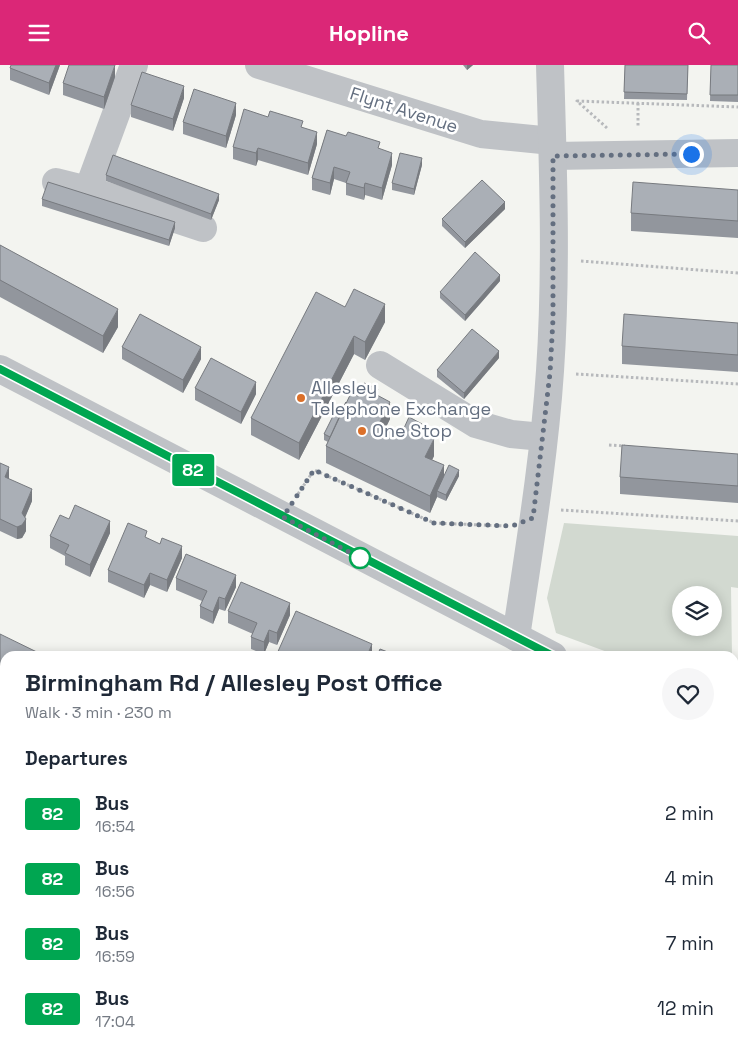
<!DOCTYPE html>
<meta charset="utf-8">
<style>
body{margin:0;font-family:"Space Grotesk",sans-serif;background:#f6f6f7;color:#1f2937;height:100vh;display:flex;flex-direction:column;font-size:19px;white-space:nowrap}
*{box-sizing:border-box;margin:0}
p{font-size:16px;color:#747a83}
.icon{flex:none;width:28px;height:28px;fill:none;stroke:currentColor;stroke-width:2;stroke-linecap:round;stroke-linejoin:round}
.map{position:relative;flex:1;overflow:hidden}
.sheet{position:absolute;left:0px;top:586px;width:739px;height:401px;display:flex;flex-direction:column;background:#fff;border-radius:15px 15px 0 0;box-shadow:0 2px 12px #0003}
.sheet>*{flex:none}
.badge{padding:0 10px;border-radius:4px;font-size:18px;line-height:32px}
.controls{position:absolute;left:672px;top:521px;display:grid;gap:10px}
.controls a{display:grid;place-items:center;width:50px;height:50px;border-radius:50%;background:#fff;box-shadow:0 2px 12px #0003;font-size:25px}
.you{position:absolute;width:25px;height:25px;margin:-12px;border:4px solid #fff;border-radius:50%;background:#1a73e8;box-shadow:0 0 0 8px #1a73e833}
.map>.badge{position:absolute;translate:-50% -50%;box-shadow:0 0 0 2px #fff}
h2{padding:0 25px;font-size:19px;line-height:45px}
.round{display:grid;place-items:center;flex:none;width:52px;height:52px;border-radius:26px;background:#f6f6f7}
.overview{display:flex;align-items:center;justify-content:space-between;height:85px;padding:0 25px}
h1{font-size:24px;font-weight:700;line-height:38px}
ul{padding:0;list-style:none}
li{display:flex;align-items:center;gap:15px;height:65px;padding:0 25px}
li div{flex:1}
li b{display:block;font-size:19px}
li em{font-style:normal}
li .badge{min-width:55px;font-weight:700;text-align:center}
header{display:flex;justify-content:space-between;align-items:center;height:65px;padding:0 25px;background:#db2777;color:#fff;font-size:22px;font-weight:700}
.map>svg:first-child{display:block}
</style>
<header><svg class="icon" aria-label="menu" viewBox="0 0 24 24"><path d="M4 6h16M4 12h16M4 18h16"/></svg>Hopline<svg class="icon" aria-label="search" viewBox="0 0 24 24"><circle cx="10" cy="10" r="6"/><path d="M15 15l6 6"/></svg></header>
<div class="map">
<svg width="738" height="987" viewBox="0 0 738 987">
<rect width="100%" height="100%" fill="#f3f4f0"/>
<path fill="#d2d9d0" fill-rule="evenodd" d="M564,458L738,471V523L731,522L732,591H618L556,568L547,533ZM681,530H714V562H681Z"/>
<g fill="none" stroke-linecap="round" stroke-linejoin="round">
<g stroke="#b7b9bc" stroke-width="3" stroke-dasharray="2.5 2.5" stroke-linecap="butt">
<polyline points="638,38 638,63"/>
<polyline points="607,63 577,36 738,42"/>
<polyline points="581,196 738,208"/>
<polyline points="576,309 738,319"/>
<polyline points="609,380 625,381"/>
<polyline points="298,429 314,405 434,458 505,461"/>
<polyline points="561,445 738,456"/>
<polyline points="734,931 738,929"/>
<polyline points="599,987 610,982"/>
</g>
<g stroke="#bfc2c6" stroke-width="28">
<polyline points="259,0 481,69 552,76"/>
<polyline points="553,91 738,88"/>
<polyline points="56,117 88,125 203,163"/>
<polyline points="88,125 134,0"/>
<polyline points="380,300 476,359 511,369 543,372"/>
<polyline points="0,304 553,591"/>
<path d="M516,572C529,484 544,395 550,306C557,204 553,102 550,0"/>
<polyline points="0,663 5,665"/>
<polyline points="734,665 738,666"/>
<polyline points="734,803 738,804"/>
<polyline points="147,982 148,987"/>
<polyline points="346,987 466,982"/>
</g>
</g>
<g fill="#92969d">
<polygon points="60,0 49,30 10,15 10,3"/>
<polygon points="463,0 473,0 467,5"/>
<polygon points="625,0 688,0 687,35 624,34"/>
<polygon points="711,0 738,0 738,37 710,36"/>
<polygon points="115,12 104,44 63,30 63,18"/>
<polygon points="184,33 173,66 131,52 131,40"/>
<polygon points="236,50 226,83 183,69 183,57"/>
<polygon points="303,63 317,79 308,110 258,95 256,101 233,94 233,82"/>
<polygon points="327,65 380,84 392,100 382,135 365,130 364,135 346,130 346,118 334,114 330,130 312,125 312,113"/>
<polygon points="422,100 414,130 392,125 392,118"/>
<polygon points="106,110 219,135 211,155 106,116"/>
<polygon points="738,125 738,173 631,166 631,148"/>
<polygon points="42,134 175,163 169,181 42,141"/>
<polygon points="505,144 465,183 442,161 442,154"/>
<polygon points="0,180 118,262 103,288 0,232"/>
<polygon points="500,216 465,256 440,233 440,227"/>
<polygon points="345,242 385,257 365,295 354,289 299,395 251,370 251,353"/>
<polygon points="738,258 738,307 622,299 622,281"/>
<polygon points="122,282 201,294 183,328 122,294"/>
<polygon points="499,293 464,334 437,312 437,305"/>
<polygon points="195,323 256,329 241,359 195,335"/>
<polygon points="358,331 378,331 390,354 385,364 400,372 422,368 434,391 432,395 444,411 459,411 446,436 437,432 430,448 326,398 326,381 328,377 324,375 324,369 341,347"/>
<polygon points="738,389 738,438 620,429 620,412"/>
<polygon points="0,398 9,414 32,436 25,452 26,466 22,473 17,474 0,466"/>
<polygon points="69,454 110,468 90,512 65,500 65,491 50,483 50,471"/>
<polygon points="147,473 182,493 167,527 150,520 144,533 108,517 108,505"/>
<polygon points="176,513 236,522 225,546 219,544 213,559 200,553 200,541 202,536 176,525"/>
<polygon points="228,546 290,550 277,580 269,577 264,589 251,584 251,572 253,569 228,558"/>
<polygon points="0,569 5,591 5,624 0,621"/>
<polygon points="734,734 738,735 738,785 734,784"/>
<polygon points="0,758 5,760 5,806 0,804"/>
<polygon points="738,832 738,866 734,865 734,853"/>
<polygon points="0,919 5,921 5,977 0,975"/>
<polygon points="529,982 575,982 575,986 529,987"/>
</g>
<g fill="#777a7f">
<polygon points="56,0 60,0 49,30 49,18"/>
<polygon points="115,0 115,12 104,44 104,32"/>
<polygon points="467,0 473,0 467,5"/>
<polygon points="184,21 184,33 173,66 173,54"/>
<polygon points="236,38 236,50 226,83 226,71"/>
<polygon points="317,67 317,79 308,110 308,98"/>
<polygon points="258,83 258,95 256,101 256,88"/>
<polygon points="392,88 392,100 382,135 382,123"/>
<polygon points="422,93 422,100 414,130 414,124"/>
<polygon points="334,102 334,114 330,130 330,118"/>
<polygon points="365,118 365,130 364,135 364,123"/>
<polygon points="219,129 219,135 211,155 211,149"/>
<polygon points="505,137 505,144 465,183 465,177"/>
<polygon points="175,157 175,163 169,181 169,175"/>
<polygon points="500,210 500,216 465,256 465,250"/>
<polygon points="385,239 385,257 365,295 365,277"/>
<polygon points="118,244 118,262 103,288 103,271"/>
<polygon points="354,271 354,289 299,395 299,378"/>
<polygon points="201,282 201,294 183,328 183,315"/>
<polygon points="499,286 499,293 464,334 464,328"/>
<polygon points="256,317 256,329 241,359 241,347"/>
<polygon points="390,337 390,354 378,378 378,361"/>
<polygon points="422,359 422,376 419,366"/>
<polygon points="434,374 434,391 425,409 425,392"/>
<polygon points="444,400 444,417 437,426 437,432 430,448 430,431"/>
<polygon points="9,402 9,414 5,412"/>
<polygon points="459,405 459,411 446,436 446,430"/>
<polygon points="32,424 32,436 22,460 22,448"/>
<polygon points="26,454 26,466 22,473 17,474 17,462"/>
<polygon points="110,456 110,468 90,512 90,500"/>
<polygon points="182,481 182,493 167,527 167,515"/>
<polygon points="150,508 150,520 144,533 144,520"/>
<polygon points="236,510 236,522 225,546 225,534"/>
<polygon points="219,532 219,544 213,559 213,547"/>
<polygon points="290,538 290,550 277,580 277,568"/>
<polygon points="269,565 269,577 264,589 264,577"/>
<polygon points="372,579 372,591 367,591"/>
</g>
<g fill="#aaafb6" stroke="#777a7f">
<polygon points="11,0 56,0 49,18 10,3"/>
<polygon points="69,0 115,0 104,32 63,18"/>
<polygon points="625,0 688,0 687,29 624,27"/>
<polygon points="711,0 738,0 738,30 710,30"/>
<polygon points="142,7 184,21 173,54 131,40"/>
<polygon points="194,24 236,38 226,71 183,57"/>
<polygon points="244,44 268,52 270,46 303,56 301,62 317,67 308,98 258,83 256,88 233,82"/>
<polygon points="327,65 346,71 348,67 380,77 378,83 392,88 382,123 365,118 364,123 346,118 350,107 334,102 330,118 312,113"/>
<polygon points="400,88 422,93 414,124 392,118"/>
<polygon points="113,90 219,129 211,149 106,110"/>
<polygon points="482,115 505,137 465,177 442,154"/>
<polygon points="48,117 175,157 169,175 42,134"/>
<polygon points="633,117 738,125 738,156 631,148"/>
<polygon points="0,180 118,244 103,271 0,215"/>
<polygon points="475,187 500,210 465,250 440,227"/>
<polygon points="354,224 385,239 365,277 354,271 299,378 251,353 316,227 345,242"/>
<polygon points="140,249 201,282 183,315 122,282"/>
<polygon points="624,249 738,258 738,290 622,281"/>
<polygon points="472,264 499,286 464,328 437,305"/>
<polygon points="211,293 256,317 241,347 195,323"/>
<polygon points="364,318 378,324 375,329 390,337 378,361 400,372 409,352 422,359 419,366 434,374 425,392 444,400 430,431 326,381 351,328 358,331"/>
<polygon points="346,337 330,372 324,369 336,345 341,347"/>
<polygon points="622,380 738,389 738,421 620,412"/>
<polygon points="0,398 9,402 5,412 32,424 22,448 26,454 22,460 17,462 0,454"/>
<polygon points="449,400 459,405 446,430 437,426"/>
<polygon points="75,440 110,456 90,500 65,488 69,480 50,471 60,450 69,454"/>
<polygon points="128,458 147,466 145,472 160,479 162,473 182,481 167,515 150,508 144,520 108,505"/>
<polygon points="186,489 236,510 225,534 219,532 213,547 200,541 207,526 176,513"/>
<polygon points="241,517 290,538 277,568 269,565 264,577 251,572 257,558 228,546"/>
<polygon points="296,546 372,579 367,591 276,591"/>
<polygon points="0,569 45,591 5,591 5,612 0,609"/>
<polygon points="380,584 398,591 377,591"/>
<polygon points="734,734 738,735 738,773 734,772"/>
<polygon points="0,758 5,760 5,800 0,798"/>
<polygon points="738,832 738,854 734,853"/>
<polygon points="0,919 5,921 5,965 0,963 2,957 0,956"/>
</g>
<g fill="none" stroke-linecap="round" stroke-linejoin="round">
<g stroke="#fff" stroke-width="11">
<polyline id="line" points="0,304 553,591"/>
</g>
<use href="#line" stroke="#00a651" stroke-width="8"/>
<polyline stroke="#646f80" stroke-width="5" stroke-dasharray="0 9" points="360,493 366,496 283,452 314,405 434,458 512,461 533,453 550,308 553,254 553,91 691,89"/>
</g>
<g fill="#db702a" stroke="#fff" stroke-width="2">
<circle cx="301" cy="333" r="5"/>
<circle cx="362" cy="366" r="5"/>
</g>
<circle fill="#fff" stroke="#00a651" stroke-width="2.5" cx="360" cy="493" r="10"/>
<g text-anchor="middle" stroke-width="5" stroke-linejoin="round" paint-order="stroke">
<g font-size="18" fill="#646f80" stroke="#fff">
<text transform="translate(404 45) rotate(18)" y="6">Flynt Avenue</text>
</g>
<g font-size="18" fill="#646f80" stroke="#fff" text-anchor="start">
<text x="311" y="329">Allesley<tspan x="311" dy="21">Telephone Exchange</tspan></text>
<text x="372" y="372">One Stop</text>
</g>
</g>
</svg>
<div class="controls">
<a><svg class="icon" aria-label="layers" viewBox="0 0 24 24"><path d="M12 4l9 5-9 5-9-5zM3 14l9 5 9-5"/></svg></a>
</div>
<div class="you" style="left:691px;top:89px"></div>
<b class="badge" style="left:193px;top:405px;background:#00a651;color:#fff">82</b>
<section class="sheet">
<div class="overview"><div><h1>Birmingham Rd / Allesley Post Office</h1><p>Walk · 3 min · 230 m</p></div><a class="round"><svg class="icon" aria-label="heart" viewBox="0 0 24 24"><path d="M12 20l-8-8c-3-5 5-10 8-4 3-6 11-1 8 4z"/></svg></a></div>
<h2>Departures</h2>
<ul>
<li><span class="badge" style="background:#00a651;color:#fff">82</span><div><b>Bus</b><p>16:54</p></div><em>2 min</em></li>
<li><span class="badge" style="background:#00a651;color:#fff">82</span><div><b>Bus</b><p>16:56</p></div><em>4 min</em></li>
<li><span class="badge" style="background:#00a651;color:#fff">82</span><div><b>Bus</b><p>16:59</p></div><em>7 min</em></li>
<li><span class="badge" style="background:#00a651;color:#fff">82</span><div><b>Bus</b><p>17:04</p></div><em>12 min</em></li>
</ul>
</section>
</div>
